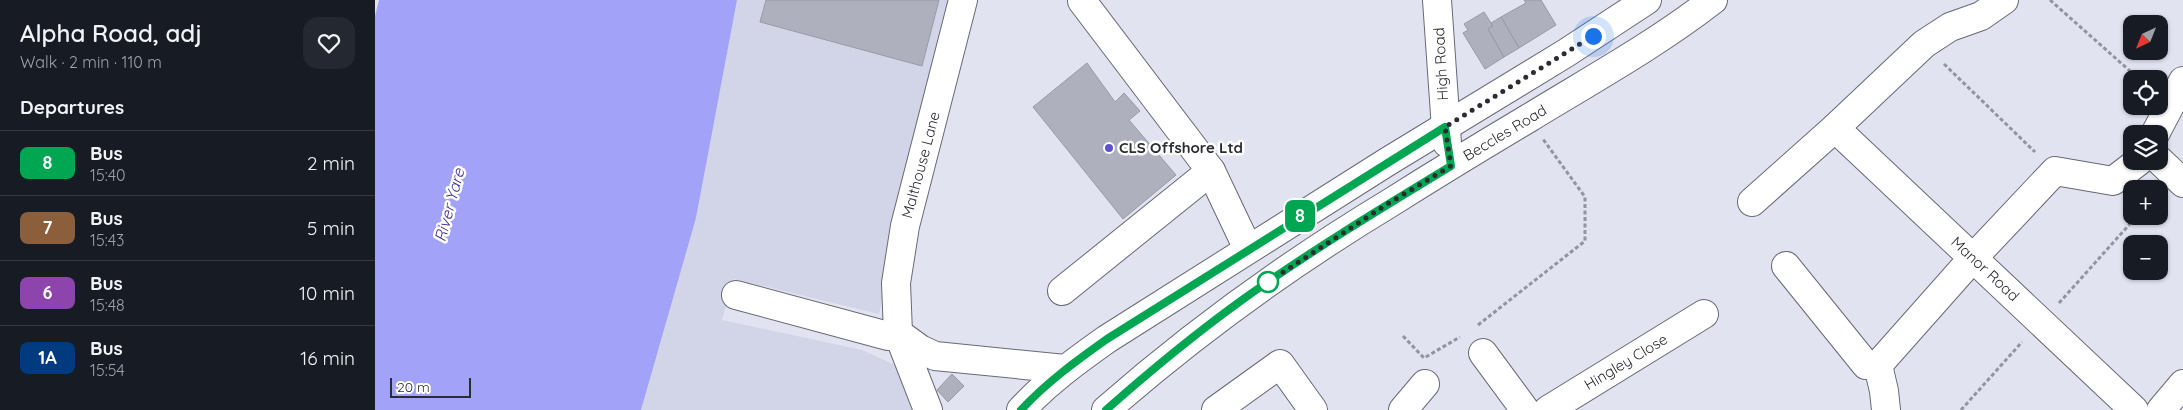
<!DOCTYPE html>
<meta charset="utf-8">
<style>
body{margin:0;font-family:Quicksand,sans-serif;background:#242831;color:#f1f3f6;height:100vh;display:flex;flex-direction:column;font-size:19px;white-space:nowrap}
*{box-sizing:border-box;margin:0}
p{font-size:16px;color:#9ea1a6}
.icon{flex:none;width:28px;height:28px;fill:none;stroke:currentColor;stroke-width:2;stroke-linecap:round;stroke-linejoin:round}
.map{position:relative;flex:1;overflow:hidden}
.drawer{display:flex;flex-direction:column;background:#171b24;width:375px}
.drawer>*{flex:none}
.badge{padding:0 10px;border-radius:8px;font-size:18px;line-height:32px}
.needle{width:32px;rotate:223deg}
.tools{position:absolute;left:1748px;top:15px;display:grid;gap:10px}
.tools a{display:grid;place-items:center;width:45px;height:45px;border-radius:10px;background:#171b24;box-shadow:0 1px 4px #0004;font-size:25px}
.scale{position:absolute;left:15px;bottom:12px;width:81px;box-sizing:border-box;padding-left:5px;border:2px solid #2b2c31;border-top:0;font-size:14px;line-height:18px;white-space:nowrap;color:#2b2c31;-webkit-text-stroke:4px #fff;paint-order:stroke}
.you{position:absolute;width:25px;height:25px;margin:-12px;border:4px solid #fff;border-radius:50%;background:#1a73e8;box-shadow:0 0 0 8px #1a73e833}
.map>.badge{position:absolute;translate:-50% -50%;box-shadow:0 0 0 2px #fff}
h2{padding:0 20px;font-size:19px;line-height:45px}
.round{display:grid;place-items:center;flex:none;width:52px;height:52px;border-radius:15px;background:#242831}
.overview{display:flex;align-items:center;justify-content:space-between;height:85px;padding:0 20px}
h1{font-size:24px;font-weight:600;line-height:38px}
ul{padding:0;list-style:none}
li{display:flex;align-items:center;gap:15px;height:65px;padding:0 20px;border-top:1px solid #363941}
li div{flex:1}
li b{display:block;font-size:19px}
li em{font-style:normal}
li .badge{min-width:55px;font-weight:700;text-align:center}
main{display:flex;flex:1;min-height:0}
.map>svg:first-child{display:block}
</style>
<main>
<section class="drawer">
<div class="overview"><div><h1>Alpha Road, adj</h1><p>Walk · 2 min · 110 m</p></div><a class="round"><svg class="icon" aria-label="heart" viewBox="0 0 24 24"><path d="M12 20l-8-8c-3-5 5-10 8-4 3-6 11-1 8 4z"/></svg></a></div>
<h2>Departures</h2>
<ul>
<li><span class="badge" style="background:#00a651;color:#fff">8</span><div><b>Bus</b><p>15:40</p></div><em>2 min</em></li>
<li><span class="badge" style="background:#8b5e3c;color:#fff">7</span><div><b>Bus</b><p>15:43</p></div><em>5 min</em></li>
<li><span class="badge" style="background:#8e44ad;color:#fff">6</span><div><b>Bus</b><p>15:48</p></div><em>10 min</em></li>
<li><span class="badge" style="background:#003b80;color:#fff">1A</span><div><b>Bus</b><p>15:54</p></div><em>16 min</em></li>
</ul>
</section>
<div class="map">
<svg width="1808" height="410" viewBox="0 0 1808 410">
<rect width="100%" height="100%" fill="#e2e3f1"/>
<polygon fill="#d2d4e8" points="362,0 576,0 504,314 359,279 347,320 487,350 520,365 537,410 266,410 321,218"/>
<polygon fill="#a1a2f8" points="4,0 362,0 321,218 266,410 0,410 0,16"/>
<g fill="#afb0bd" stroke="#999aa6">
<polygon points="391,0 564,0 547,66 385,22"/>
<polygon points="1149,0 1166,0 1181,25 1144,48 1126,17 1151,3"/>
<polygon points="1109,12 1118,26 1113,29 1129,57 1110,69 1088,33 1093,30 1089,24"/>
<polygon points="1126,17 1144,48 1129,57 1113,29 1118,26 1116,23"/>
<polygon points="712,63 740,102 749,93 765,111 754,120 801,175 748,219 658,107"/>
<polygon points="577,374 589,386 573,402 562,390"/>
</g>
<g fill="none" stroke-linecap="round" stroke-linejoin="round">
<g stroke="#686975" stroke-width="30">
<g id="minor">
<polyline points="1062,0 1072,143"/>
<polyline points="707,1 836,171 873,249"/>
<polyline points="1460,128 1759,410"/>
<polyline points="1780,134 1808,81"/>
<polyline points="1784,160 1808,183"/>
<polyline points="1377,202 1460,128 1549,44 1575,27 1606,16 1629,0"/>
<polyline points="1411,266 1491,365 1503,365"/>
<polyline points="687,291 836,171"/>
<polyline points="361,295 513,336 523,333"/>
<polyline points="523,333 545,349 560,356 690,369"/>
<polyline points="1108,353 1150,410"/>
<polyline points="553,410 523,333 521,283 530,226 588,0"/>
<path d="M646,410C672,382 701,361 732,339L1012,162L1191,53L1272,0"/>
<path d="M731,410C820,332 914,264 1015,203C1061,174 1107,146 1154,118C1216,80 1280,45 1338,0"/>
<polyline points="841,410 905,364 938,410"/>
<polyline points="1028,410 1050,384"/>
<polyline points="1173,410 1329,314"/>
<polyline points="1511,410 1509,391 1503,365 1597,259 1680,171 1738,181 1764,161"/>
<polyline points="1786,410 1808,384"/>
</g>
</g>
<g stroke="#93949e" stroke-width="3" stroke-dasharray="4 2.5" stroke-linecap="butt">
<polyline points="1675,0 1764,79"/>
<polyline points="1569,64 1660,152"/>
<polyline points="1684,303 1762,216"/>
<polyline points="1103,325 1210,241 1210,197 1168,139"/>
<polyline points="1028,336 1049,358 1085,337"/>
<polyline points="1586,410 1647,342"/>
</g>
<use href="#minor" stroke="#fff" stroke-width="28"/>
</g>
<g fill="none" stroke-linecap="round" stroke-linejoin="round">
<g stroke="#fff" stroke-width="11">
<path id="line" d="M646,410C672,382 701,361 732,339L1070,127L1076,166C1005,209 934,252 867,300C820,334 775,371 731,410"/>
</g>
<use href="#line" stroke="#00a651" stroke-width="8"/>
<polyline stroke="#2b2c31" stroke-width="5" stroke-dasharray="0 9" points="893,282 1014,203 1076,166 1070,127 1218,36"/>
</g>
<circle fill="#5f53cc" stroke="#fff" stroke-width="2" cx="734" cy="148" r="5"/>
<circle fill="#fff" stroke="#00a651" stroke-width="2.5" cx="893" cy="282" r="10"/>
<g text-anchor="middle" stroke-width="5" stroke-linejoin="round" paint-order="stroke">
<g font-size="15" fill="#2b2c31" stroke="#fff">
<text transform="translate(1066 64) rotate(-93)" y="5">High Road</text>
<text transform="translate(1130 133) rotate(-31)" y="5">Beccles Road</text>
<text transform="translate(546 165) rotate(-75)" y="5">Malthouse Lane</text>
<text transform="translate(1610 269) rotate(43)" y="5">Manor Road</text>
<text transform="translate(1251 362) rotate(-31)" y="5">Hingley Close</text>
</g>
<g font-size="15" font-weight="bold" fill="#2b2c31" stroke="#fff" text-anchor="start">
<text x="744" y="153">CLS Offshore Ltd</text>
</g>
<g font-size="16" font-style="italic" fill="#3f3294" stroke="#fff">
<text transform="translate(74 205) rotate(-75)" y="6">River Yare</text>
</g>
</g>
</svg>
<div class="tools">
<a><svg class="needle" viewBox="-14 -14 28 28"><path d="M0-13l5 13h-10z" fill="#e53935"/><path d="M0 13l5-13h-10z" fill="#9ea1a6"/></svg></a>
<a><svg class="icon" aria-label="locate" viewBox="0 0 24 24"><circle cx="12" cy="12" r="6"/><path d="M12 2v4M12 18v4M2 12h4M18 12h4"/></svg></a>
<a><svg class="icon" aria-label="layers" viewBox="0 0 24 24"><path d="M12 4l9 5-9 5-9-5zM3 14l9 5 9-5"/></svg></a>
<a>+</a>
<a>−</a>
</div>
<div class="scale">20 m</div>
<div class="you" style="left:1218px;top:36px"></div>
<b class="badge" style="left:925px;top:216px;background:#00a651;color:#fff">8</b>
</div>
</main>
